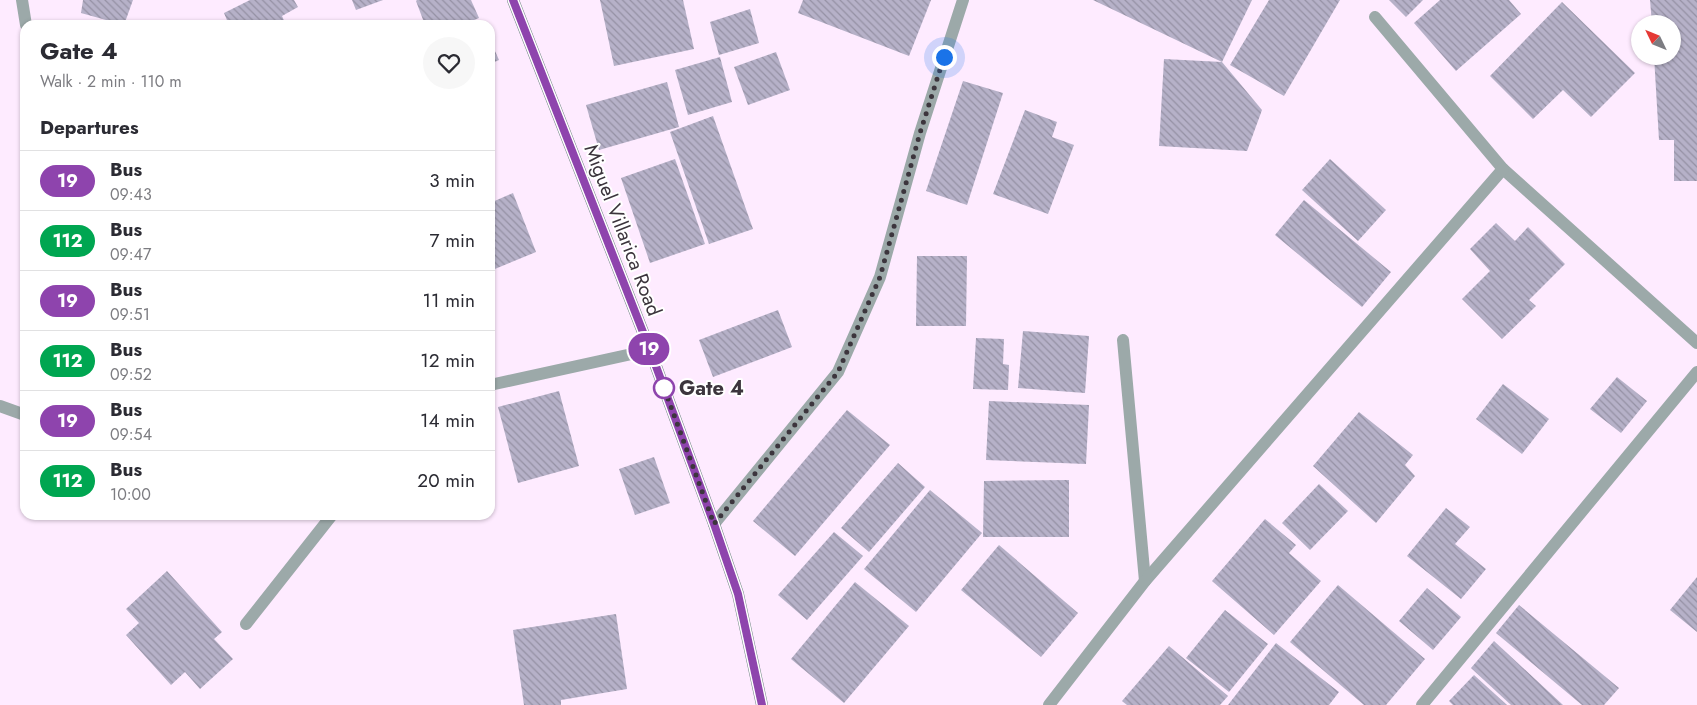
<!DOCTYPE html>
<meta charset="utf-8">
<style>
body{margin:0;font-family:Jost,sans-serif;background:#f7f7f7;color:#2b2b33;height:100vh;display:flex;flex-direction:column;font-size:19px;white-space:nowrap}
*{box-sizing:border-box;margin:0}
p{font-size:16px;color:#7c7c81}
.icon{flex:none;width:28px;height:28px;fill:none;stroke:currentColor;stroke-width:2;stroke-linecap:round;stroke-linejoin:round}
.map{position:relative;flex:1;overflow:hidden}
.drawer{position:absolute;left:20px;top:20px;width:475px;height:500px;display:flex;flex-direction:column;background:#fff;border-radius:15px;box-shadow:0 1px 4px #0004}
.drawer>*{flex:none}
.badge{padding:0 10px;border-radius:16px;font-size:18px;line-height:32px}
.needle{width:32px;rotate:313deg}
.controls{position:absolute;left:1631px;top:15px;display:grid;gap:10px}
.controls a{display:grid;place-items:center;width:50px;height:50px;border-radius:50%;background:#fff;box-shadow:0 1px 4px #0004;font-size:25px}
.you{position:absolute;width:25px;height:25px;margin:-12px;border:4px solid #fff;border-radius:50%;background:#1a73e8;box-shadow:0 0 0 8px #1a73e833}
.map>.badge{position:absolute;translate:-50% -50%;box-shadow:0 0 0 2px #fff}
h2{padding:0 20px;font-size:19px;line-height:45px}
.round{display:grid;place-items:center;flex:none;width:52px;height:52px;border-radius:26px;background:#f7f7f7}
.head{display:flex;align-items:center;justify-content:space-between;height:85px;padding:0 20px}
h1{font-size:24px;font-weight:700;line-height:38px}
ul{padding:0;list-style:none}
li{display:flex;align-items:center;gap:15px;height:60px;padding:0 20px;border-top:1px solid #e1e1e2}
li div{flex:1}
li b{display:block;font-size:19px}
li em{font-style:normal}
li .badge{min-width:55px;font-weight:700;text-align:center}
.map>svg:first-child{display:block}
</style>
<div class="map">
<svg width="1697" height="705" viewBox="0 0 1697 705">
<defs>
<pattern id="building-back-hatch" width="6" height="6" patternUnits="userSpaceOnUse" patternTransform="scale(1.25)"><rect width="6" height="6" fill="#b6b1c8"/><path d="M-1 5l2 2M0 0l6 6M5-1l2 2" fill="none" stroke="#9591a4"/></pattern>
</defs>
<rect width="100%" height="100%" fill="#feebff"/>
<g fill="url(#building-back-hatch)">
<polygon points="83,0 133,0 124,25 81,13"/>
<polygon points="250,0 294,0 298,7 282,16 286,25 229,25 224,13"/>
<polygon points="352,0 383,0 356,10"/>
<polygon points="417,0 471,0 479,18 462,25 425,25 416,1"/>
<polygon points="600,0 683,0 694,49 614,66"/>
<polygon points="803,0 931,0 909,56 798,13"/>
<polygon points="1093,0 1252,0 1222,62"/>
<polygon points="1269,0 1340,0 1284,96 1230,65"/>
<polygon points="1389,0 1423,0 1406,17"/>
<polygon points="1440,0 1509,0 1521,14 1456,71 1414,23"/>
<polygon points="1650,0 1697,0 1697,181 1674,181 1674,140 1659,140 1654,56 1672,56 1672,24 1652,24"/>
<polygon points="1562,2 1635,73 1591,117 1563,90 1533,119 1490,76"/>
<polygon points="750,9 759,43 719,55 710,22"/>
<polygon points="490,40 499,60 490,64"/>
<polygon points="776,52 790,90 748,105 734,67"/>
<polygon points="720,57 732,102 688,115 675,70"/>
<polygon points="1164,59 1222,62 1262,110 1247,151 1159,146"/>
<polygon points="963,81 1003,93 967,205 926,191"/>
<polygon points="667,82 679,127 599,150 586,105"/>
<polygon points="1025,110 1057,122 1052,137 1074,145 1048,214 993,194"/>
<polygon points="713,116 753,229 709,244 670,132"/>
<polygon points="675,159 705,244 650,263 621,178"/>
<polygon points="1330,159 1386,210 1358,241 1302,190"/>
<polygon points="513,193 536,252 490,271 490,203"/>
<polygon points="1304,200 1391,272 1362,307 1275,235"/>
<polygon points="1496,223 1515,241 1528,227 1565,264 1529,300 1536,306 1502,339 1462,299 1490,271 1470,249"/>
<polygon points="917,256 967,256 966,326 916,326"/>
<polygon points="778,310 792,347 713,377 699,340"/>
<polygon points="1023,331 1089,336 1085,393 1018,388"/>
<polygon points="976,338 1004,339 1003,364 1009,365 1008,390 973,389"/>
<polygon points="1617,377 1647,401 1621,433 1590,409"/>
<polygon points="1503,384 1549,419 1522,454 1476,419"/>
<polygon points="559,391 579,466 518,483 498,407"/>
<polygon points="989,401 1089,405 1086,464 986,460"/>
<polygon points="847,410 890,445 795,556 753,521"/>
<polygon points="1359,412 1413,455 1405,465 1415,476 1376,523 1313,466"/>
<polygon points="654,457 670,503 635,515 619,469"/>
<polygon points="898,463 925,487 869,552 841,528"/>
<polygon points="1069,480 1069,537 983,537 984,481"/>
<polygon points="1319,484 1348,511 1310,550 1282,523"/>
<polygon points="930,490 982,533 916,612 864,569"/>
<polygon points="1446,508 1470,527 1455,544 1486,569 1461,599 1407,556"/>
<polygon points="1265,519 1296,545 1289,553 1321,581 1274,635 1212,581"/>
<polygon points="834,532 863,556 807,620 778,595"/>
<polygon points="999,545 1078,613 1041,657 961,590"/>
<polygon points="167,571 222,632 214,639 233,659 200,689 185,672 171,685 126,635 139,623 126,609"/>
<polygon points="1697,577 1697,632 1670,610"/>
<polygon points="855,582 909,626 844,703 791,659"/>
<polygon points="1338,585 1425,659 1386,705 1364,705 1290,642"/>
<polygon points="1427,588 1461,617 1433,650 1399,621"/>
<polygon points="1519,605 1619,688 1604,705 1582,705 1496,633"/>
<polygon points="1225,610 1268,644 1229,692 1186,658"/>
<polygon points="616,614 627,689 561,700 561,705 524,705 513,630"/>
<polygon points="1494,641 1563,705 1511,705 1471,668"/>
<polygon points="1276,643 1339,692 1329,705 1228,705"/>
<polygon points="1169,646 1228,696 1220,705 1127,705 1122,701"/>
<polygon points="1474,675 1507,705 1453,705 1449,701"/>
</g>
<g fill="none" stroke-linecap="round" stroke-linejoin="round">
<polyline stroke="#9ca9a9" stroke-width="12" points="22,0 26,25"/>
<g stroke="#9ca9a9" stroke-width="12">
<polyline points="1375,17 1503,169 1697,343"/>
<polyline points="1123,340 1145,581"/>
<polyline points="490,385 650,350"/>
<polyline points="0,406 25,415"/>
<polyline points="246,624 332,515"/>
<polyline points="1049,705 1145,581 1503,169"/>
<polyline points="1422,705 1697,372"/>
</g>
<polyline stroke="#9ca9a9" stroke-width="12" points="714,524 838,372 880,277 920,133 963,0"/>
<polyline stroke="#738686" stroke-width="12" points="513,0 650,350 714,524 738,594 762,705"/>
</g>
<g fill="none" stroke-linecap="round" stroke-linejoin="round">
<g stroke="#fff" stroke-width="11">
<polyline id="line" points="513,0 650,350 714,524 738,594 762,705"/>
</g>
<use href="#line" stroke="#8e44ad" stroke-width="8"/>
<polyline stroke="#3c353d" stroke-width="5" stroke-dasharray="0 9" points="664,388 663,385 714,524 838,372 880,277 920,133 944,57"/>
</g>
<circle fill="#fff" stroke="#8e44ad" stroke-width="2.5" cx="664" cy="388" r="10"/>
<g text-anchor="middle" stroke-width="4" stroke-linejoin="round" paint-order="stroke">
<g font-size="20" fill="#3c353d" stroke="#fff">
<text transform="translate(623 230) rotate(69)" y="7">Miguel Villarica Road</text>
</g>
<g font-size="20" font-weight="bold" fill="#3c353d" stroke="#fff" text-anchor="start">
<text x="679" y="395">Gate 4</text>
</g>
</g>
</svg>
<div class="controls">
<a><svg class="needle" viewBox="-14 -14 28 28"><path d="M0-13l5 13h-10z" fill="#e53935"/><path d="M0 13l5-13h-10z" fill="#7c7c81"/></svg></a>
</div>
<div class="you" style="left:944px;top:57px"></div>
<b class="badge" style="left:649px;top:349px;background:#8e44ad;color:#fff">19</b>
<section class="drawer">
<div class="head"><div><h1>Gate 4</h1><p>Walk · 2 min · 110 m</p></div><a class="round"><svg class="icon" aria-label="heart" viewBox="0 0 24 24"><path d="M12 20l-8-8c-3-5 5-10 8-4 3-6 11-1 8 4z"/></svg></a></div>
<h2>Departures</h2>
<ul>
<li><span class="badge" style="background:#8e44ad;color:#fff">19</span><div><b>Bus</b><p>09:43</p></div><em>3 min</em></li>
<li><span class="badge" style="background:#00a651;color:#fff">112</span><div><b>Bus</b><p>09:47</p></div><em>7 min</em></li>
<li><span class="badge" style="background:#8e44ad;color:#fff">19</span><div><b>Bus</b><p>09:51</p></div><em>11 min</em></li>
<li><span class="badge" style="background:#00a651;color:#fff">112</span><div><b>Bus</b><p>09:52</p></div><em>12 min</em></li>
<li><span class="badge" style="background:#8e44ad;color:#fff">19</span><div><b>Bus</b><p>09:54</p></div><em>14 min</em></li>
<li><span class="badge" style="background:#00a651;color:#fff">112</span><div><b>Bus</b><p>10:00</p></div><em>20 min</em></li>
</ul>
</section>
</div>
